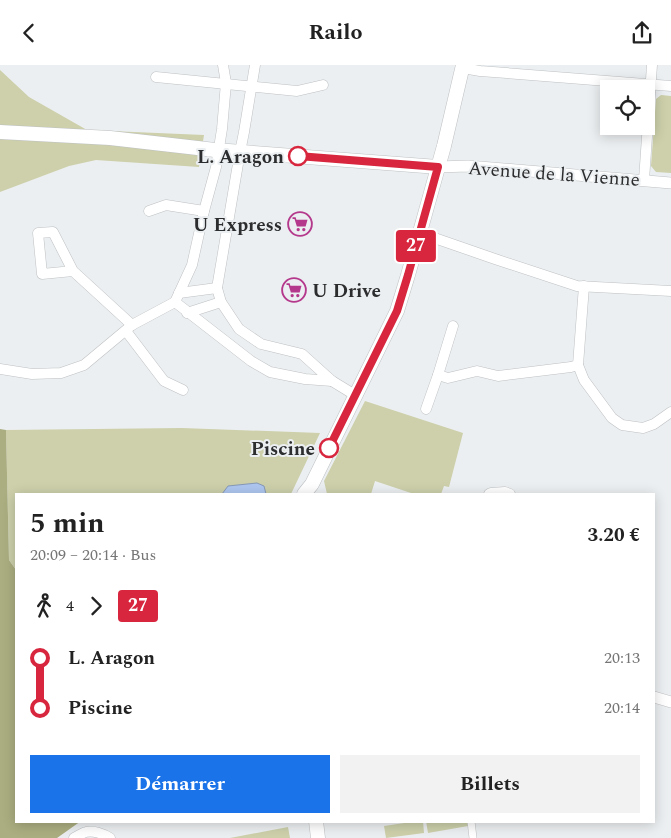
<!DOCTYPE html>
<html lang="fr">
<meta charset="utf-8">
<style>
body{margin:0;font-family:Spectral,serif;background:#f2f2f2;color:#222;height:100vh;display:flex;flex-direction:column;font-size:19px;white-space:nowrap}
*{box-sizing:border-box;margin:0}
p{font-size:16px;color:#767676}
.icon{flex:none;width:28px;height:28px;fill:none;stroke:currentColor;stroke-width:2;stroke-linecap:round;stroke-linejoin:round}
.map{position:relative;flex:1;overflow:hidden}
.sheet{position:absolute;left:15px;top:428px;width:640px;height:330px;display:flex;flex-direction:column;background:#fff;border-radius:0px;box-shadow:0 2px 12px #0003}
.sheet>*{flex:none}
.badge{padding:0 10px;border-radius:4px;font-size:18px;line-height:32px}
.controls{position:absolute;left:600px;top:15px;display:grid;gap:10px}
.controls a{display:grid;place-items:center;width:55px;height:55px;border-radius:0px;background:#fff;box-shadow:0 2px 12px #0003;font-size:25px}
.map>.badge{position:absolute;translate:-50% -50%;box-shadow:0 0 0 2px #fff}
.legs{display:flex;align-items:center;gap:8px;height:55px;padding:0 15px;font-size:16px}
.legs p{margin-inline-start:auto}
.headline{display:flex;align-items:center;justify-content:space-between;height:85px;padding:0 15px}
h1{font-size:28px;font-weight:700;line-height:38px}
.button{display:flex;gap:10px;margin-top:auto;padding:10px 15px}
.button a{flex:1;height:58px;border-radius:0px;background:#1a73e8;color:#fff;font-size:20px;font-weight:700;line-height:58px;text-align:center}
.button a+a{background:#f2f2f2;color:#222}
ul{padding:0 15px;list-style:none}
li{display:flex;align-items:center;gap:18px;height:50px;font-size:19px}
li i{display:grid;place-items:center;width:8px;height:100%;margin:0 6px;background:currentColor}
li i::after{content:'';width:12px;height:12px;margin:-6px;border:4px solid;border-radius:50%;background:#fff}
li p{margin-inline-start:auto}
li:first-child i{background:linear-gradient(#0000 50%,currentColor 0)}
li:last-child i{background:linear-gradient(currentColor 50%,#0000 0)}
header{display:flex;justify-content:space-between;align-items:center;height:65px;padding:0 15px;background:#fff;font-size:22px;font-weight:700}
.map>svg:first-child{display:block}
</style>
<header><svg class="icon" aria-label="back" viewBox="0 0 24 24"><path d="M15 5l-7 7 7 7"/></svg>Railo<svg class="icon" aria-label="share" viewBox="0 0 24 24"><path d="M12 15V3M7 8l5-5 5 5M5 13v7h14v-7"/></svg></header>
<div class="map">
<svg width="671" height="773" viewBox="0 0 671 773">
<rect width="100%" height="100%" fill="#eceff1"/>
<g fill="#cdd0aa">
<polygon points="0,5 29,32 87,65 204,70 199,102 96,95 69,101 0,127"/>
<polygon points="661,30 671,31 671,108 656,107 651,101 656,34"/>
<polygon points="365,336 463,368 449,422 444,421 441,429 414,429 375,416 371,429 327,429 324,416"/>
<polygon points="182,363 320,368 291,429 16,429 16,505 9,495 6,365"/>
<polygon points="418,756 423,756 424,768 386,773 384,761"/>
<polygon points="426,756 467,756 468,761 428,768"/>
<polygon points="288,762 290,773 230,773"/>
</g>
<polygon fill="#abae80" points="0,364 6,365 9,495 16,505 16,756 81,756 57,773 0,773"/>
<polygon fill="#aec7f0" stroke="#8799b6" points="257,418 264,421 266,429 222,429 228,421"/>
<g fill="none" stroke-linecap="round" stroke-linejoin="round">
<g stroke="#bec1c3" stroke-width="8">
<polyline id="pedestrian" points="471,756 473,773"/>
</g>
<g stroke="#bec1c3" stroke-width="11">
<g id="minor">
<polyline points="223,0 226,18 222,64 216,102 204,146 192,200 175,237 251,296 270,307 305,314 332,316 302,289 261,279 239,264 221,237 217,223 240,87 244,67 255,0"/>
<polyline points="463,3 480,6 671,21"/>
<polyline points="156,12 297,26 323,20"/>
<polyline points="644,115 652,0"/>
<polyline points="149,146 166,140 204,146"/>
<polyline points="420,168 495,194 577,221 671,226"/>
<polyline points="73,206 53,167 38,168 42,209 73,206 132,260"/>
<polyline points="584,221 578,300 584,315 612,353 622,360 643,363 654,359 671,347"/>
<polyline points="179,228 217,223"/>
<polyline points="187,248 221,237"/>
<polyline points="453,261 438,310 448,313 477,306 498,311 571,302 578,300"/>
<polyline points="126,266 164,316 183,325"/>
<polyline points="0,304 32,309 61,308 84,300 132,260 175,237"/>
<polyline points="332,316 355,330"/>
<polyline points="426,344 438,310"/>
<polyline points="489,429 491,428 505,427 510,429"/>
<path d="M74,773C78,771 82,768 86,767C93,765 104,769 110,773"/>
</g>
</g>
<g stroke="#bec1c3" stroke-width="12">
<g id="tertiary">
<polyline points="438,102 468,101 671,118"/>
<polyline points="654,632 671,637"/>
</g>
</g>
<g stroke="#bec1c3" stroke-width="15">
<g id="secondary">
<polyline points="0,67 110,73 215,85 438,102"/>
<polyline points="304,429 312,419 397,246 408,210 444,81 463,0"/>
<polyline points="316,756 318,773"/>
</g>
</g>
<use href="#pedestrian" stroke="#fff" stroke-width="7"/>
<use href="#minor" stroke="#fff" stroke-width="10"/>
<use href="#tertiary" stroke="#fff" stroke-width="11"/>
<use href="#secondary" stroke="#fff" stroke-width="14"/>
</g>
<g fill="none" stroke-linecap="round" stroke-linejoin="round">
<g stroke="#fff" stroke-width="11">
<polyline id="line-1" points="298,91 438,102 408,210 397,246 329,383"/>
</g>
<use href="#line-1" stroke="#d7263d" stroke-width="8"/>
</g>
<defs>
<g id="supermarket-ring" transform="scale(1.25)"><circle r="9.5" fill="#eceff1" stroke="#b4398c" stroke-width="1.5"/><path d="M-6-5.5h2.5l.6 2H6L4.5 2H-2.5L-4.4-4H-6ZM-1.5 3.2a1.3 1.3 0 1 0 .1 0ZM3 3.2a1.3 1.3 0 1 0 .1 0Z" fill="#b4398c"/></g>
</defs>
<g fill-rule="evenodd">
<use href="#supermarket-ring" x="300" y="159"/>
<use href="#supermarket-ring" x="294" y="225"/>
</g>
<g fill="#fff" stroke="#d7263d" stroke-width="2.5">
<circle cx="298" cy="91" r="9"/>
<circle cx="329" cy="383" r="9"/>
</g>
<g text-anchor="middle" stroke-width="4" stroke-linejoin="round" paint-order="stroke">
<g font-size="19" font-weight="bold" fill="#2c2d2e" stroke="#eceff1" text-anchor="end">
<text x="284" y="98">L. Aragon</text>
<text x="315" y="390">Piscine</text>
</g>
<g font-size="19" fill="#2c2d2e" stroke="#eceff1">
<text transform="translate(554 108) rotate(4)" y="7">Avenue de la Vienne</text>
</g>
<g font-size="19" font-weight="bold" fill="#2c2d2e" stroke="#eceff1" text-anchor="end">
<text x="282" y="166">U Express</text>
<text x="312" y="232" text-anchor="start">U Drive</text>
</g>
</g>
</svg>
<div class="controls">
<a><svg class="icon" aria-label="locate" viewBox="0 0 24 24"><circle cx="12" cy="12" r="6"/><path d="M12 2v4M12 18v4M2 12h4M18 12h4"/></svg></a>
</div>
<b class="badge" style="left:416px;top:181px;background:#d7263d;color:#fff">27</b>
<section class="sheet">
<div class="headline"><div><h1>5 min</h1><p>20:09 – 20:14 · Bus</p></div><b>3.20 €</b></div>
<div class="legs"><svg class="icon" aria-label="walk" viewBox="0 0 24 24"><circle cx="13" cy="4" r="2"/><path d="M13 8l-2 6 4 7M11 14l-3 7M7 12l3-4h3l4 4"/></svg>4<svg class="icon" aria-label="forward" viewBox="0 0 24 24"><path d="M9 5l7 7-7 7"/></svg><b class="badge" style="background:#d7263d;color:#fff">27</b></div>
<ul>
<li><i style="color:#d7263d"></i><b>L. Aragon</b><p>20:13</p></li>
<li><i style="color:#d7263d"></i><b>Piscine</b><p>20:14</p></li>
</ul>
<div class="button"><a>Démarrer</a><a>Billets</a></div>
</section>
</div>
